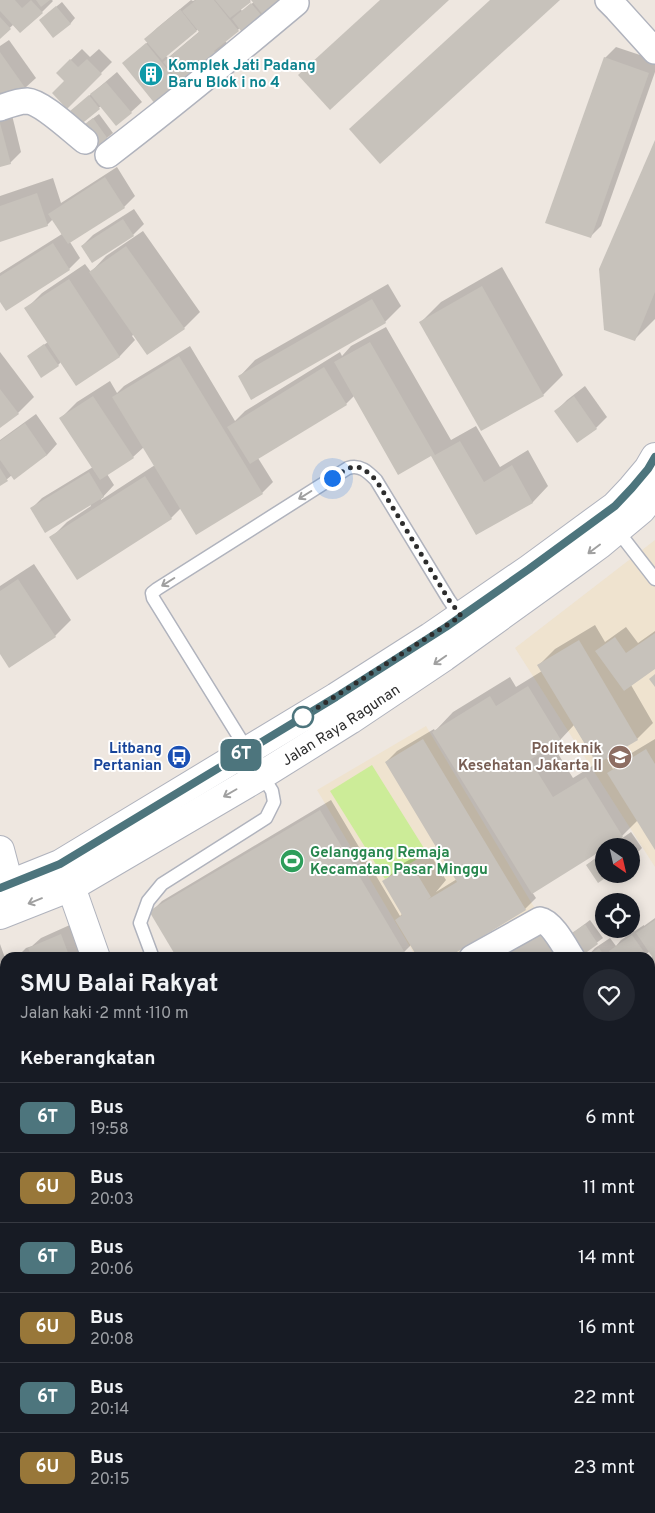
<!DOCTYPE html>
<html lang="id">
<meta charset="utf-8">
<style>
body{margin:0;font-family:Overpass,sans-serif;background:#242831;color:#f1f3f6;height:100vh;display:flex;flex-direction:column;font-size:19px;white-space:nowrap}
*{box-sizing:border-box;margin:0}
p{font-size:16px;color:#9ea1a6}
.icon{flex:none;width:28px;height:28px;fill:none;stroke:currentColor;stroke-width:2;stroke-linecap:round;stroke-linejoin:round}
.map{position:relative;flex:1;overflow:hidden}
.panel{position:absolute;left:0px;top:952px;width:655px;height:561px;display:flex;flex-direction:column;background:#171b24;border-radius:15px 15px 0 0;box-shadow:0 2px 12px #0003}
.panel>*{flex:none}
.badge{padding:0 10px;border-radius:8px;font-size:18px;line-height:32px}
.needle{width:32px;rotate:146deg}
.buttons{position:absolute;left:595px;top:838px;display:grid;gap:10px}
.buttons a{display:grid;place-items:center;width:45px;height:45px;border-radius:50%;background:#171b24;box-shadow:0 2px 12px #0003;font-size:25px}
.you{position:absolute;width:25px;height:25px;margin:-12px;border:4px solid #fff;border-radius:50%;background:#1a73e8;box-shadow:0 0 0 8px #1a73e833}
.map>.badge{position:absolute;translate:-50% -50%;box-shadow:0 0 0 2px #fff}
h2{padding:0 20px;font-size:19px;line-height:45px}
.round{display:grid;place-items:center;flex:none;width:52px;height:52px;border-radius:26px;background:#242831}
.summary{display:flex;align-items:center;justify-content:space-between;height:85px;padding:0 20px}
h1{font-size:24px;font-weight:700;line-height:38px}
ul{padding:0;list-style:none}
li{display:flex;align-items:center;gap:15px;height:70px;padding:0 20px;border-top:1px solid #363941}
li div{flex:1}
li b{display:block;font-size:19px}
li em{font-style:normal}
li .badge{min-width:55px;font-weight:700;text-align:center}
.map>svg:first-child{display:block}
</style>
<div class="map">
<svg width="655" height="1513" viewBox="0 0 655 1513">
<rect width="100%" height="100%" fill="#eee7e0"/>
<g fill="#efe3cf">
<polygon points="655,540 655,867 515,648"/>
<polygon points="426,726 537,912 460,957 416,957 317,790"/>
</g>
<polygon fill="#ccec98" points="372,765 427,853 385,879 330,791"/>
<g fill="#0003" fill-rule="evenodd">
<polygon points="0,0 52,0 53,1 42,12 14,24 0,37"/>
<path d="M191,0L193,1L195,0H251L240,8L242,11L254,2L252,0H281L271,16L240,28L225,41L232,49L156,103L129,58L148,42L146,39L157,28ZM198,29L200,31L168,58L165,55Z"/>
<polygon points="62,2 75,18 70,24 46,15"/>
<polygon points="9,40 36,78 25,88 0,101 0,46"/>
<polygon points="616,47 655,60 655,72 601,226 590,237 605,58"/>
<polygon points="82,49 90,57 99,49 112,62 67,107 66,81 57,73"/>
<polygon points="117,72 142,102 131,112 101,106 74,128 70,112"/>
<polygon points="99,114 113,133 97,146 88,122"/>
<polygon points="12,115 21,152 10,163 0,166 0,118"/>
<polygon points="655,143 655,319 635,339"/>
<polygon points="117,167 135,196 124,207 70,242 80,258 69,269 0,299 0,273 62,234 53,219 47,225 0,241 0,196 53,178 61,203"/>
<polygon points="134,209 144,224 132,236 82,246 93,235"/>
<polygon points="143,231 200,312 184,328 134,334 132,336 135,340 120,356 76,385 61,362 58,365 28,356 48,342 26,309 42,293 85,264 91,272 106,256"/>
<polygon points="502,267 563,375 543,395 421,322 441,302"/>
<polygon points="388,284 401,306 385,322 240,376 255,360"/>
<path d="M386,327L451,440L476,426L500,467L528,450L548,486L533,502L477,533L432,454L354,396L346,404L258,458L273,482L262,493L181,508L171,518L51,538L67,522L91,506L90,504L31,509L42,498L93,467L61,418L77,402L110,381L117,393L124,386L190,346L235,421L245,411L340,352L342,356L351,346ZM144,447L155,465L101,500V499L114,485L107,474L133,457Z"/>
<polygon points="0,352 34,397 18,413 0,427"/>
<polygon points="585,386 607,417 596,428 556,411 567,400"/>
<polygon points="36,414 57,444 47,455 12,475 0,485 0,440"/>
<polygon points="34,564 71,620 55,636 0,651 0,586"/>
<path d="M595,625L605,642L626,627L638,643L655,631V667L631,685L653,723L637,739L606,757L613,769L625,757L655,739V848L638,820L620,838L621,839L631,832L642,848L631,859V846H610L616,842L615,840L532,892L536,898L525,909L411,945L404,952L151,912L162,901L331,800L400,916L403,913L384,882L399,866L427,849L446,880L436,892L457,879L386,762L397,751L434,729L435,731L453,712L510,677L516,687L542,671L539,665L555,649ZM574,725L597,763L573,778L552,744L561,739Z"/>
<polygon points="604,851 604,874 609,874 598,881 587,865"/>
<polygon points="655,918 655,966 650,970 650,959 653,956 650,951 642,958 586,958 595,948 610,938 616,946 621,940 644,925 644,926"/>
<polygon points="590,920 603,938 579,956 568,937"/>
<polygon points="72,924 85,958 16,958 26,948 32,946 41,938"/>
<polygon points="0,944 5,958 0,963"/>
<polygon points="5,965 5,1017 0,1019 0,967"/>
<polygon points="655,1035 655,1148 650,1143 650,1039"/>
<polygon points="5,1046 5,1079 0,1081 0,1048"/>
<polygon points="5,1108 5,1139 0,1142 0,1111"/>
<polygon points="5,1146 5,1171 0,1174 0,1149"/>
<polygon points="5,1175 5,1235 0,1238 0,1180"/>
<polygon points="0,1248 5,1257 5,1276 0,1281"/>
<polygon points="650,1295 655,1301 655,1324 650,1328"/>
<polygon points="5,1360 5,1408 0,1411 0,1363"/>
<polygon points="5,1423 5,1465 0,1468 0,1426"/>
<polygon points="650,1480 655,1486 650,1492"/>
<polygon points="5,1481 5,1509 49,1509 50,1510 47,1513 0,1513 0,1483"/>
<polygon points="218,1509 270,1509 272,1512 270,1513 212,1513"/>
<polygon points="387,1509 429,1509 423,1513 390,1513"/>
<polygon points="433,1509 539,1509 542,1513 428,1513"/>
<polygon points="548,1509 563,1509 566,1513 543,1513"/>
</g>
<g fill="#c7c2bb">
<polygon points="0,0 15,0 22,8 31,0 43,13 20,33 0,11"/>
<polygon points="36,0 50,0 41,7"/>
<polygon points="196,0 214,0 239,31 214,51 222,61 186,90 163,62 199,32 182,11"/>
<polygon points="215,0 249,0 251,2 230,18"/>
<polygon points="251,0 280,0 281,2 264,16"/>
<polygon points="380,0 449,0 330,110 298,75"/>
<polygon points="490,0 560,0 380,164 349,129"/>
<polygon points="251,3 267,22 247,39 232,19"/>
<polygon points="56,6 71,24 53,38 39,20"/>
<polygon points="180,9 197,31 162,60 144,39"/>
<polygon points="0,17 11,29 0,39"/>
<polygon points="146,43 180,85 156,105 122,63"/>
<polygon points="0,52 26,89 7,103 0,92"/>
<polygon points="604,57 649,73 591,238 545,223"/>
<polygon points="70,59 78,67 87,59 102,74 67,109 52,93 64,81 56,73"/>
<polygon points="106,82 132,113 116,126 90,94"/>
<polygon points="89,95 100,109 74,130 63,117"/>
<polygon points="93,118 108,139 97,147 81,127"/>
<polygon points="0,123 11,164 0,167"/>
<polygon points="655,140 655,292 635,341 604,330 599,269"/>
<polygon points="105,177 125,208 68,244 48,214"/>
<polygon points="37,193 48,226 0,242 0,206"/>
<polygon points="123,219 134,236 92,263 81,246"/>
<polygon points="53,243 70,270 6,311 0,302 0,276"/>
<polygon points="126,246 185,329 147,355 89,272"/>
<polygon points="69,279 120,357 76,386 24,308"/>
<polygon points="482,286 544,396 481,431 419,322"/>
<polygon points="372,299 386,323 251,400 238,376"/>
<polygon points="370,342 435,455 460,441 484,482 512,465 533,503 476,535 431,456 398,475 334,362"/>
<polygon points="44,344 59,366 41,378 27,356"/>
<polygon points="179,356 263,494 196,535 112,397"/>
<polygon points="324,367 347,405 250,464 227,427"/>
<polygon points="0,389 19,414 0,428"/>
<polygon points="93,396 134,458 100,480 59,418"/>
<polygon points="574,396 597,429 577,443 554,411"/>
<polygon points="25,423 47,455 14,480 0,460 0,441"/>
<polygon points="0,468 8,481 0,486"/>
<polygon points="89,472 104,497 45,533 30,508"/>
<polygon points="145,476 172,519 77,580 49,537"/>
<polygon points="18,579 56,637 9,668 0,654 0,591"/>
<polygon points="655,633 655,669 624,691 595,651 615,637 626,653"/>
<polygon points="579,640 638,740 597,764 537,665"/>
<polygon points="655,674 655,687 649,679"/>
<polygon points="528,686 561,740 530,760 553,797 586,777 623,837 608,846 604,846 604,849 532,894 432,732 490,696 496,706"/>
<polygon points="423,739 526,910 447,958 418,958 395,920 402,915 382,881 411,864 431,897 427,900 457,882 385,762"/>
<polygon points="646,749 655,764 655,850 607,773"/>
<polygon points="320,810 405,953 397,958 177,958 149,911"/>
<polygon points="604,853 604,874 611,874 598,883 586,865"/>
<polygon points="655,920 655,961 636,933"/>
<polygon points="585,924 598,944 580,957 566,937"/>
<polygon points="538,928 558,958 494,958"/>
<polygon points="61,934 70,958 32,958 28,948"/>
<polygon points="632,935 647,956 644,958 613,958 609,951"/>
<polygon points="599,948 606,958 584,958"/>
<polygon points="28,953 30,958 18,958 18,957"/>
<polygon points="0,980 5,993 5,1018 0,1020"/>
<polygon points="655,1034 655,1058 650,1053 650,1039"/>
<polygon points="5,1052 5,1081 0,1082 0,1054"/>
<polygon points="650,1060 655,1064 655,1100 654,1101 650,1098"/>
<polygon points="650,1099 655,1103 655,1150 650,1145"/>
<polygon points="5,1111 5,1140 0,1143 0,1114"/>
<polygon points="5,1149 5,1173 0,1176 0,1152"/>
<polygon points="5,1176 5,1192 0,1184 0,1179"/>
<polygon points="0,1201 5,1210 5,1237 0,1240"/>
<polygon points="655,1273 655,1284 650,1278"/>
<polygon points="650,1318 655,1324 655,1325 650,1330"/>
<polygon points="655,1349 655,1397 650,1391 650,1353"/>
<polygon points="5,1361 5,1377 0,1369 0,1364"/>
<polygon points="0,1378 5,1387 5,1410 0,1412"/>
<polygon points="5,1427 5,1466 0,1462 0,1430"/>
<polygon points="3,1483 5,1488 5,1502 0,1504 0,1485"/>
<polygon points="653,1497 655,1499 655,1513 643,1513 639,1509 650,1509 650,1500"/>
<polygon points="5,1505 5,1509 8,1509 9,1513 0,1513 0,1508"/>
<polygon points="15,1509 43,1509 44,1513 16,1513"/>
<polygon points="223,1509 253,1509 256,1513 216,1513"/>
<polygon points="351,1509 381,1509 383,1511 381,1513 354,1513"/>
<polygon points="398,1509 411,1509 414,1513 392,1513"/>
<polygon points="416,1509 431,1509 425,1513 419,1513"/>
<polygon points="434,1509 446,1509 449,1513 428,1513"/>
<polygon points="461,1509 500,1509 501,1510 503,1509 512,1509 515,1513 461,1513 459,1510"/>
<polygon points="516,1509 542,1509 536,1513 519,1513"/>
<polygon points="548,1509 554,1509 557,1513 542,1513"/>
</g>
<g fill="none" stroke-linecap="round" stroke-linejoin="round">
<g stroke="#b0b3bd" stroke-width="15">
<g id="service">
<polyline points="617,530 655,579"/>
<path d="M249,753L153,598L152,593L157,589L348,468C360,464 368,472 376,480L449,600L461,617"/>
<polyline points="153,958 140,923 148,901 162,884 266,818 274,802 272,791 260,772"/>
</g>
</g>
<g stroke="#b0b3bd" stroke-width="28">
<g id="minor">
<polyline points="608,0 617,9 655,51"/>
<path d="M0,108C8,105 18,101 27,101C42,102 72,131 85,141"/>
<path d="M108,155C172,106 234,55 296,3L293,0"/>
<path d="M472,958L540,920C552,922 565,947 572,958"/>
<polyline points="650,989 655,985"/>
<polyline points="651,1249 655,1245"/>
<polyline points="650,1457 655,1451"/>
<polyline points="0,1471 5,1469"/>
<polyline points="595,1513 599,1509"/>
</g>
</g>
<g stroke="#b0b3bd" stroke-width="30">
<g id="tertiary">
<polyline points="0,850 9,884"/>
<polyline points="71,887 96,958"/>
<polyline points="334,1509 336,1513"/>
</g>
</g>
<g stroke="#b0b3bd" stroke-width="30">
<g id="secondary">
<polyline points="0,888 60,864 336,697 430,637 529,569 615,506 632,488 648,469 655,457"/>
<path id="s1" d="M0,915L71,887L262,775L350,720L444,657L573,564L599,545L641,510L655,493"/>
</g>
</g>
<use href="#service" stroke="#fff" stroke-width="12"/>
<use href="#minor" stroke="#fff" stroke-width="25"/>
<use href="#tertiary" stroke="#fff" stroke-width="28"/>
<use href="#secondary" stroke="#fff" stroke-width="28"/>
</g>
<defs><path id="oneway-shaft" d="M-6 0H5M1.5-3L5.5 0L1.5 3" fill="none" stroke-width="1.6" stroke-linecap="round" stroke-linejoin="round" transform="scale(1.25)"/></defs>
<g stroke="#a0a0a0">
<use href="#oneway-shaft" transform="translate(305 495) rotate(148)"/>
<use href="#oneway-shaft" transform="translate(594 549) rotate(143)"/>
<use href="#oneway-shaft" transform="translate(168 582) rotate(148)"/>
<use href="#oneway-shaft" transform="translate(440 660) rotate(145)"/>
<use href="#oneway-shaft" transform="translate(230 793) rotate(150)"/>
<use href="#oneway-shaft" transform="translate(35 901) rotate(158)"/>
</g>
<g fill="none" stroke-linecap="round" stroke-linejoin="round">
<g stroke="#fff" stroke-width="11">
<polyline id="line" points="0,888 60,864 336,697 446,627 529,569 615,506 632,488 648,469 655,457"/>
</g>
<use href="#line" stroke="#4d757d" stroke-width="8"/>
<path stroke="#2d2d2d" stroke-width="5" stroke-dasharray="0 9" d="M303,717L461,616L449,600L376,480C357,461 353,465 332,478"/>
</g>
<defs>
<g id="building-disc" transform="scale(1.25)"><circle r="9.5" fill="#0f9aa8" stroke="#fff"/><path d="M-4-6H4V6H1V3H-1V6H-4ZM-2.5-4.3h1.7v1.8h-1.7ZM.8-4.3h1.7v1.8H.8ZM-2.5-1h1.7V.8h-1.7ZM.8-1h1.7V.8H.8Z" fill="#fff"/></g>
<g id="bus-disc" transform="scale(1.25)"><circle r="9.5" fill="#1a4fb4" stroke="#fff"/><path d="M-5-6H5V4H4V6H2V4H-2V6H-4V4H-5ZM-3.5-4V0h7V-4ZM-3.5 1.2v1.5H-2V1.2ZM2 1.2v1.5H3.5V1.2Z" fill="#fff"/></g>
<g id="university-disc" transform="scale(1.25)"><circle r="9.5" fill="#8d6e63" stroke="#fff"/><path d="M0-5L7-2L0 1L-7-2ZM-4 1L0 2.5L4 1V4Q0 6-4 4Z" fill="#fff"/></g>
<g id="stadium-disc" transform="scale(1.25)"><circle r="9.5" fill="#2e9e5b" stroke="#fff"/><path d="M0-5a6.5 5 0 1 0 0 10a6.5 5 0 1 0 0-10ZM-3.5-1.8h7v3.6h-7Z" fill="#fff"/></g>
</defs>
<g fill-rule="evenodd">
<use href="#building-disc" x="151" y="74"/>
<use href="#bus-disc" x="179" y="757"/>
<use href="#university-disc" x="620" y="757"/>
<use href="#stadium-disc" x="292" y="861"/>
</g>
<circle fill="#fff" stroke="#4d757d" stroke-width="2.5" cx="303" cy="717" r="10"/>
<g text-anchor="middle" stroke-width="4" stroke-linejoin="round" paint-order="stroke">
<g font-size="15" font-weight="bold" fill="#0d838f" stroke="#fff" text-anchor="start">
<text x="168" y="70">Komplek Jati Padang<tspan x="168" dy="17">Baru Blok i no 4</tspan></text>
</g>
<g font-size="15" fill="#2d2d2d" stroke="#fff">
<text dy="5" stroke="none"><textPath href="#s1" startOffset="391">Jalan Raya Ragunan</textPath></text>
</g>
<g font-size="15" font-weight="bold" fill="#164399" stroke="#fff" text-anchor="end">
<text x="162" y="753">Litbang<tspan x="162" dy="17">Pertanian</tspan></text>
</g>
<g font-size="15" font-weight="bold" fill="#785e54" stroke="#fff" text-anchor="end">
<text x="602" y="753">Politeknik<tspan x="602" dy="17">Kesehatan Jakarta II</tspan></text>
</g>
<g font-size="15" font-weight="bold" fill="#27864d" stroke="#fff" text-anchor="start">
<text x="310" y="857">Gelanggang Remaja<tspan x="310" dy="17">Kecamatan Pasar Minggu</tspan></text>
</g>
</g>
</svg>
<div class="buttons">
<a><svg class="needle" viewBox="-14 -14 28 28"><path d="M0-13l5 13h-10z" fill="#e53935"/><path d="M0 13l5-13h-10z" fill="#9ea1a6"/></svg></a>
<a><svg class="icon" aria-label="locate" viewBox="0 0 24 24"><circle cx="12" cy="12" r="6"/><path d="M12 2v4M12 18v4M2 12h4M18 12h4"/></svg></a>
</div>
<div class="you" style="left:332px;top:478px"></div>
<b class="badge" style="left:241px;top:755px;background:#4d757d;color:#fff">6T</b>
<section class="panel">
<div class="summary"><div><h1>SMU Balai Rakyat</h1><p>Jalan kaki · 2 mnt · 110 m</p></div><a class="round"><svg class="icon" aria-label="heart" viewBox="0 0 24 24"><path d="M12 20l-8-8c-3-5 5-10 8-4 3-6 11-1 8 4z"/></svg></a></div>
<h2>Keberangkatan</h2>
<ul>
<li><span class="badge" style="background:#4d757d;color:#fff">6T</span><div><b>Bus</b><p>19:58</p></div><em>6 mnt</em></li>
<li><span class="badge" style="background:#987739;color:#fff">6U</span><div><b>Bus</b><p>20:03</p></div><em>11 mnt</em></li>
<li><span class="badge" style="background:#4d757d;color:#fff">6T</span><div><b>Bus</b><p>20:06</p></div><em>14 mnt</em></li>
<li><span class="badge" style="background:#987739;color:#fff">6U</span><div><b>Bus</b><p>20:08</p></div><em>16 mnt</em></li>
<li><span class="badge" style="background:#4d757d;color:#fff">6T</span><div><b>Bus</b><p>20:14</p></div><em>22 mnt</em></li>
<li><span class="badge" style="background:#987739;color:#fff">6U</span><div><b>Bus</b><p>20:15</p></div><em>23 mnt</em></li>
</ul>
</section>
</div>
